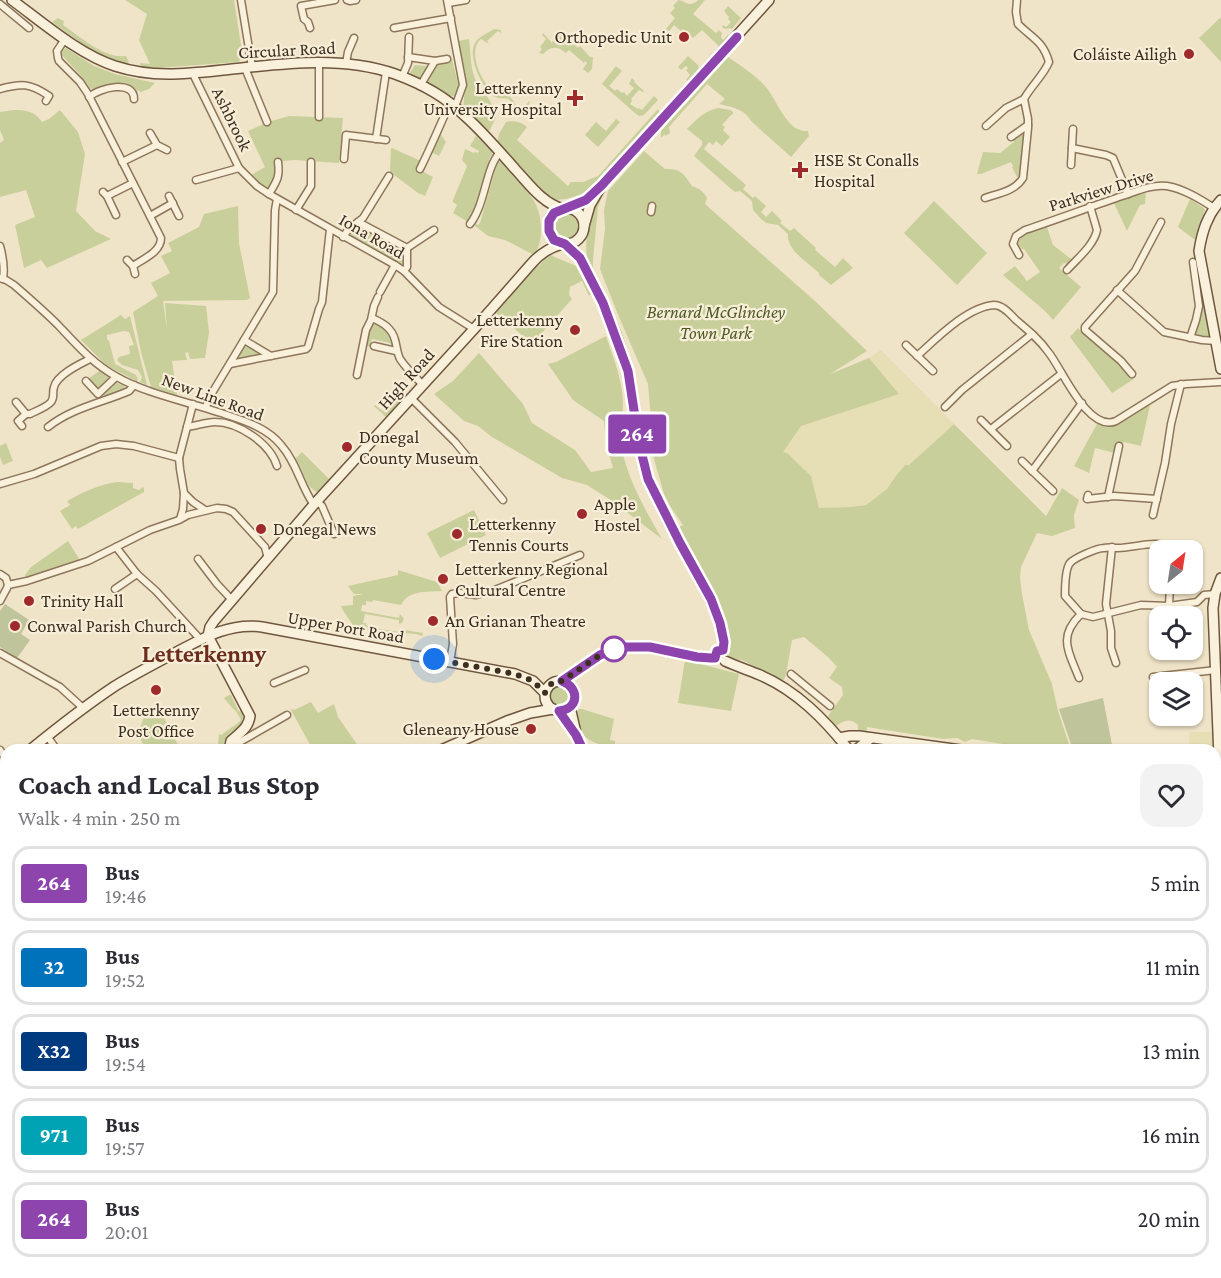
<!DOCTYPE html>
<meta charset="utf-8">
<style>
body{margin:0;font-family:"Crimson Pro",serif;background:#f2f2f3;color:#2b2b33;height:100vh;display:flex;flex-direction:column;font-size:22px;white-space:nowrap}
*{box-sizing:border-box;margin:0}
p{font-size:20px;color:#7c7c81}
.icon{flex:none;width:33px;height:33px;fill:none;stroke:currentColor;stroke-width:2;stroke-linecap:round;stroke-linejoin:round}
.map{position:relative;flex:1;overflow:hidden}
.side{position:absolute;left:0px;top:744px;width:1221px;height:534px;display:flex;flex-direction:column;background:#fff;border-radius:18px 18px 0 0;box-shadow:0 2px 4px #0004}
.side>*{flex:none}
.badge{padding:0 12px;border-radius:4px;font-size:21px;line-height:39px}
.needle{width:39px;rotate:30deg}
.controls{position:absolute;left:1149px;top:540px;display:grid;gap:12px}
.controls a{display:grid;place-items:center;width:54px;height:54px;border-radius:12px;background:#fff;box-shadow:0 2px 4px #0004;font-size:30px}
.you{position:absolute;width:30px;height:30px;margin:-15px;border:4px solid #fff;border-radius:50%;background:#1a73e8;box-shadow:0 0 0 9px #1a73e833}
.map>.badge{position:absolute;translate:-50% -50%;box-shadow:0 0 0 3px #fff}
.round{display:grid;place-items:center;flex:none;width:63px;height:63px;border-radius:18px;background:#f2f2f3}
.summary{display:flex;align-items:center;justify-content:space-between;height:102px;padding:0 18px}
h1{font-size:28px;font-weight:700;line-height:45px}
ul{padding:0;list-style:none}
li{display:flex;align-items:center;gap:18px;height:75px;margin:0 12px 9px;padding:0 6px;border:3px solid #e1e1e2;border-radius:18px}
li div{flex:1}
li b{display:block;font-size:22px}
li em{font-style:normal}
li .badge{min-width:66px;font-weight:700;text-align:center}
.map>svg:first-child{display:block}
</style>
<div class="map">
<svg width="1221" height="1278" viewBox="0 0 1221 1278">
<rect width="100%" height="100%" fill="#f0e4c8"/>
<g fill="#e6deb5">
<polygon points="881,350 954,424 909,465 905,465 895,477 887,489 865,505 852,507 819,508 813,483 782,452 801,425 899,394 869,358"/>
<polygon points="1189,732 1214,732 1213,750 1190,750"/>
<polygon points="6,1231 6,1272 12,1272 13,1278 0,1278 0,1232"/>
</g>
<g fill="#c9cf9b">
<polygon points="125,0 234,0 243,58 238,62 158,68 141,67 140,63 150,64 139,40 147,14"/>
<path d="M678,0C686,1 687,7 696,2L698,0H705L693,14L716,33L719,30L722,33L721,37L723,40L728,35L734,41L724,51L702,30L693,38L683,29L681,31L674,25L669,31L666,29L675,18L670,13L675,8L673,6Z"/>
<polygon points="728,6 741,18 732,29 729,28 725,29 722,27 723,25 726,27 731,22 728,19 729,17 724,11"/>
<polygon points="1221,17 1221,62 1199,38"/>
<path d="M58,18L64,21L63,25C81,37 104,59 126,56L129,62L127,64L112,60L91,50L52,22Z"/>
<path d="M494,29L501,30V33L498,31L487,41L489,44L481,39C467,50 481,81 492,91C498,97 504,93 510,97C514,100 516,106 518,110H523L529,101L530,102L525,111L522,114L517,112L509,99C504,98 499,99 495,97C482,90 467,56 475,43C478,37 488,33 494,29Z"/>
<path d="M543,33L552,43L555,38L554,37L558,33L563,39L570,41L578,48L580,46L590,57H593L592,69L588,73L583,69L587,63L585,61L584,63L569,50L566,53C557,46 551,46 543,54L539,53L542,49L540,47L546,39L542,35Z"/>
<path d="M469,39C471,55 470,69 477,83C481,91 488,96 491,103C494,108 494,113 496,117L490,130L486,132L463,109L465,87L458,41Z"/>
<path d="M66,48L94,66L115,74L155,83L149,89L141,92C132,87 122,84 112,85C103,86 97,90 88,88L81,76L61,54L63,50Z"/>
<polygon points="688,56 698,65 699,68 688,81 686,80 690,75 686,70 688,68 686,66 681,70 678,67"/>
<path d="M727,56C739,65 754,74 764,85C777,98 786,133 808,131L809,136L791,157L751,121C745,109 731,107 719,104L725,99L707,84L669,127L670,133L665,136V134L661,138V130Z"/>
<polygon points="452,59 459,87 458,93 453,96 446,96 441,93 440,91 409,74 415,65 434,67 446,60"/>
<polygon points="616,66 622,71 609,86 615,91 617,89 622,93 624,92 627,96 634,88 629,84 632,78 635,81 634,82 644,91 643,92 639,90 631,99 632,101 630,104 638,109 639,108 642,110 654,96 658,100 644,115 639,116 635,113 602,84"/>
<path d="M719,108L730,110L733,112V115L732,114L722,125L725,127L723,130L730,137L722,146L716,141L713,145L709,142L704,149L746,185L743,189L753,198L755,196L766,206L761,212L766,217L772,211L782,221L780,223L790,231L794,228L816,248L815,250L835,267L843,258L853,268L831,285L819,275V273C809,263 786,250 788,234L778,225L766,223L761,219L753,210L752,201L740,191L735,192L730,188L694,156L702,145V141L687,129C697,119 705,110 719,108Z"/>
<path d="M658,109L660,113L591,188L580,195L566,199L556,200L550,196H547L497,144L499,134L506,122C513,120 522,122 527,127L517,140L568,186L571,182H583L598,176Z"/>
<path d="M14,110C27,110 34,111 42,122L49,119L60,110L78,132L85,154L76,211L95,231L111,239L47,268L41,260L24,268L15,225L35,217L26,190L0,197V143L4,140L0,130V112Z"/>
<polygon points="289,116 343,118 339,163 294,160 276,162 276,175 269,190 255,180 251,175 265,167 248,131 268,122"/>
<polygon points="616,119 620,122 598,147 585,135 596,122 606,131"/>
<polygon points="1025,130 1020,174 1018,179 1012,167 1013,166 1011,162 981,174 977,174 983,152 1000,153 1014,142 1014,138"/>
<polygon points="439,134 441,135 446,142 439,156 431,152"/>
<polygon points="476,136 492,151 492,155 490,157 481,193 468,222 453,213 457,205 453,202 453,200 467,166 462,160 465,149 474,153 475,152 478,153 479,151 470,146"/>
<polygon points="391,148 392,148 421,161 418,169 433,177 425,196 418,193 390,172"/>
<path d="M644,151L665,169C681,168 684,174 692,186C700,189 703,191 707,198L705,204L816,302L867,351L830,374L869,358L899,394L801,426L783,452L787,453L811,476L819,508L851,507L866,505L887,489L895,477L905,465H909L954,424L1046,516L1062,488L1079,500L1074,515L1075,528L1052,536L1037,533L1021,567L1020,578L1022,594L1029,630L1052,684L1058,711L1071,750H1040L972,739L965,742L957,738L943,739L867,727V733L858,732V725C850,717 843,721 836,726L828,716L843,695L842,687L829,678L837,667L829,658L804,637L792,640L786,675L783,681L742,660L727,659V656L724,651L720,623L673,530L683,525L670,506L664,494L654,459L651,447V419L648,384L619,317L600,269L605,229L604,210L608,191Z"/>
<path d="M499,161L501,162C520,183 541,198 541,228C541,239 540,246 534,255L505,240L488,236L474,225L476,224L478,225L480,223L497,163Z"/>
<path d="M620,172L603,194L598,207L593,260V268L599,282C593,275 588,266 587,257C584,239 591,209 602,194C607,186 614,179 620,172Z"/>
<polygon points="1146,192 1145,204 1140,205 1127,231 1114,203"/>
<polygon points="1190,199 1205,209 1195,240 1178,227"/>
<polygon points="934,201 987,253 957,285 904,233"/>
<polygon points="238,206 239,243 250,298 247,300 163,301 167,330 165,303 206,306 209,332 205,358 190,359 188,352 185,353 187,360 172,361 177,395 151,387 141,352 133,312 158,296 151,283 170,273 161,256 172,251 168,243 199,227 204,214"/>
<circle cx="567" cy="226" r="14"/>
<polygon points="359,225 405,251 404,264 400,264 351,237 350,233"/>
<path d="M1047,227L1053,245L1071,259L1068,264L1064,263L1059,268L1081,287L1053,320L1046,312L1003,275L1015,266L1027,281L1040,272L1024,249H1022L1018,244C1021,232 1037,231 1047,227Z"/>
<polygon points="550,255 576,266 591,294 589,296 582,281 570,287 569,295 572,299 533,343 530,342 496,313 535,263 539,266 546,257"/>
<polygon points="1196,259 1211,333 1209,338 1199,336 1194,333 1200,299"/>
<polygon points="121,315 125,319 130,316 147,385 140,382 142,377 138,370 122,365 117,360 119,357 130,354 129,346 134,345 129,332 124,331 107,335 107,339 109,341 115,364 136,375 138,379 137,381 107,366 81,340"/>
<path d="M373,323C385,326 390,334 393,346L392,347L390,343L372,339L370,347L365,345L368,332Z"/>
<polygon points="1078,328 1082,332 1083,331 1121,363 1125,371 1134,379 1112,393 1070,337"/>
<path d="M606,336C613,357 623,381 623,404C623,419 619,435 622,450C629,482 646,511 662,539L612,501L587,485L562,478L492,437L478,426L464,421L434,394L453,381L479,353L523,404L532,423L575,450L591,472L613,468L606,443L604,421L573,400L548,364L556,362Z"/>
<polygon points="245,346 260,354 260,356 237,359 243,347"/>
<polygon points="99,371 111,380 100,390 88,379"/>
<polygon points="115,382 124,386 125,390 106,397 102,393"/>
<polygon points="395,397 400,403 387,418 374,406 375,405 383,411"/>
<path d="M1150,405L1141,446L1124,442L1123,444L1118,442L1115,453L1095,448L1089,473L1074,466L1098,422C1120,434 1130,410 1150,405Z"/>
<polygon points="6,443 13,461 3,465 0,457 0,446"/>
<polygon points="302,452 330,480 319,491 316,492 309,486 296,458"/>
<path d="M118,482L133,483V488L139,490L143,487L144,489V492L78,529L76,526L72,529L60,511L70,505L67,501C83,492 100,484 118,482Z"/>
<polygon points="474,510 486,535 440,558 427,533"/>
<polygon points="68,541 81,562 27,579 25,575 31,567"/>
<path d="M398,570L437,582L442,591C427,592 408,590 401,605L373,600L372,602L366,601V605H362L361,611L399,618L400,614L404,619L402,623L399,624V620L365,614L363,623H366V625L374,627V628L399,632V629L423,633L422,636L416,634L369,630L365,626L357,631L344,612L341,606L353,605V596L363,594H354L348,586L398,575Z"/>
<polygon points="685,660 739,674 731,711 678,703"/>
<circle cx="560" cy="696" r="11"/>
<path d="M229,695H231L239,712L241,709C249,724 238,725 229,734C226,738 224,743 222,748L218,743L219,734L221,735L238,723L241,720L236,711L233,709L224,698Z"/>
<polygon points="311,702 318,713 334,704 338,717 361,750 313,750 291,710 292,709 294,710"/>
<path d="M579,709H582L614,719L610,740L615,741V746L625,750C599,744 579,745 576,713Z"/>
<polygon points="161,712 178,745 178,749 176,750 146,750 138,734 144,717 147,719 153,714"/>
<polygon points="364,1272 439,1272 435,1278 359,1278"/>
</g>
<g fill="#bfc49a">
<polygon points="5,604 29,620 21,634 30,640 17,658 0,647 0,611"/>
<polygon points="1103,698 1113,750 1073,750 1059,709"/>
</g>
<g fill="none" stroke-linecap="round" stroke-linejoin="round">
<polyline stroke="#6f938a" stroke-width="1.5" points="345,1278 347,1272"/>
<g stroke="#8d765c" stroke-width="9">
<g id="street">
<polyline points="241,0 252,67"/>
<polyline points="347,0 350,1 356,0"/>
<polyline points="447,0 463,85 455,107"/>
<path d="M1017,0L1016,12L1018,24C1032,38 1043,41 1049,62C1043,76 1031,86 1024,99"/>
<polyline points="448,3 466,0"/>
<polyline points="0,4 29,28"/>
<polyline points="310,28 308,22 304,19 301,6 335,0"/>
<polyline points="394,28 451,18"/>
<path d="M65,39L57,51L58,58L59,61L80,82L88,94L161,238C161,252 143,259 133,266"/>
<polyline points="408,57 435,61 447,59"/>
<polyline points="319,62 319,117"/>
<polyline points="346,63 348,52 354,38"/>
<polyline points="245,68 267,122"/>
<polyline points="193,74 239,168 196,180"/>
<polyline points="402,77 408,63 409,37"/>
<polyline points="420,86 435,61"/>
<path d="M0,89C21,83 30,83 49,96L46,101"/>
<path d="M89,97C99,88 134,79 134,99"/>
<polyline points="150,133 157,145 167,150"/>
<polyline points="1011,137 1028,125"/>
<polyline points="376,139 386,72"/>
<polyline points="1072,148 1106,155 1113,158 1128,194"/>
<polyline points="344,159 346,135 386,140"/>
<polyline points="122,162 157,145"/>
<polyline points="1071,165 1073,129"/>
<polyline points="239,168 257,186 269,194 395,265 404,271 439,307 474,329"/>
<path d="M420,169C431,147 440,125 450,103"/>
<polyline points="103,192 107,196 116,215"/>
<path d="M269,194C277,181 280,177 278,162"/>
<polyline points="107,196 133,183"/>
<polyline points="169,196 179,216"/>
<path d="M985,198C1000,193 1015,191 1023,178L1028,128V119L1024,99L1006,108L986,126"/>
<polyline points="296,210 311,186 311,162"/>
<polyline points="651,212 652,206"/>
<polyline points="150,216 173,203"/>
<polyline points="358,222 407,248 407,267 404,271"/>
<path d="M470,224C486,203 485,169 500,152"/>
<polyline points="343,237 348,230 363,218 389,176"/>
<path d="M0,246C3,257 5,267 3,279"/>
<polyline points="407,248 434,230"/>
<path d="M1019,255L1013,244L1016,236L1025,230C1058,219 1090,207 1122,196C1137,191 1152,184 1167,186C1184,189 1200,199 1214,208"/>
<polyline points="127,260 133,266 135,274"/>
<path d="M1067,270C1078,258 1094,245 1097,230L1090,206"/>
<path d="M0,278L6,280L14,285C29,298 44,311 58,325C76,344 93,364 117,377C149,395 194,403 230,416C248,422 268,429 281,445C297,463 301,487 314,505"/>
<polyline points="1117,290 1164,332 1202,340 1216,341"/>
<polyline points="380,292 395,265"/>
<path d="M372,318C383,323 392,328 395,340C397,347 397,353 400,359C406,368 415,377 423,385"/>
<polyline points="1190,338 1196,320 1199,306 1193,262"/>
<polyline points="244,340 271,356"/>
<polyline points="906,345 933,371"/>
<polyline points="374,346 396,351"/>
<path d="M917,356C936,339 967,307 994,305C1003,305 1010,314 1016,320C1028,330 1040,340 1049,353C1062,369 1088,433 1116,421L1172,386L1186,384L1221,382"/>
<polyline points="230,364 306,349 308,347 319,309 322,302 330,229"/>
<polyline points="1132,374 1121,361 1085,330 1085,327 1135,271 1161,222"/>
<polyline points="357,375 366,330 371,320 374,306 378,297"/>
<polyline points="86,381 98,394 116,377"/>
<polyline points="411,398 455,442 503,500"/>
<path d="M16,402L26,414H30C36,411 47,407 51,402C55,397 52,392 54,387C57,375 78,365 88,360L90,358"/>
<polyline points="206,407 209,398 273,292 275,210 277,199"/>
<polyline points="945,407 962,390 1032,334"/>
<polyline points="981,420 1007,446"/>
<polyline points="22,426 18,421 26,414"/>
<path d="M48,427C72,408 101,403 129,391L134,385"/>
<path d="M187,427C196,426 206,422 215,422C238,422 270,443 277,466"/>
<polyline points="991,429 1061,374"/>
<polyline points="1022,461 1053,491"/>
<polyline points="1032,471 1082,403"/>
<polyline points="0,484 34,474 101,446 116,444 134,446 179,458"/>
<polyline points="184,493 193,502 205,510"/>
<polyline points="1088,495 1087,499 1114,496 1157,499"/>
<polyline points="1108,497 1119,446"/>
<polyline points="317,501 322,506 334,534"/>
<polyline points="1153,515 1165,463 1171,424 1181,384"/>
<polyline points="180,519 183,509 184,493 180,469 179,458 193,404"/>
<polyline points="116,547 137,574 156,591 200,639"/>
<polyline points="1112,547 1106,604 1111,631 1111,648 1116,663"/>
<polyline points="198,559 217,584 232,600"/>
<polyline points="0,574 6,578 8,585 7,588 0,601"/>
<polyline points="8,585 27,581 88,561 150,530 179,520 188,515 217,508 226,509 233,512 265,547 268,559"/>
<polyline points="115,589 137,574"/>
<polyline points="1169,606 1170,584"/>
<path d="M1081,614L1065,596C1065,588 1065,569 1070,563C1074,558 1097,548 1104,548C1109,547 1113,548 1118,548C1135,548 1160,538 1173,550"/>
<polyline points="1081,614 1093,617 1141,605 1169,606 1197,602 1204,595 1215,594"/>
<polyline points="0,653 60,687 83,708"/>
<polyline points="450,662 453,644 450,597 452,594 460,593 476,595 495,590 580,555"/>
<polyline points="791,674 830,706"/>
<polyline points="1153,677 1216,670"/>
<path d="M1079,678C1069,652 1057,637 1081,614"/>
<polyline points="274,683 305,670"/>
<polyline points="47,736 57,750"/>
<polyline points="238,743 287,715"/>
<polyline points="0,750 6,759"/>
<polyline points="1215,844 1221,841"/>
<polyline points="1215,875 1221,880"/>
<polyline points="1215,933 1221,937"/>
<polyline points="1215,1017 1221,1018"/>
<polyline points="1215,1125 1221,1119"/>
<polyline points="661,1278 668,1272"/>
<polyline points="859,1278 868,1272"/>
</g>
</g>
<g stroke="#6f573f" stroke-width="12">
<g id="secondary">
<path d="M12,0C42,22 80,55 115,66C152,78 186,74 223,70C281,64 339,55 395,74C420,83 446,97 465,116C483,132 499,151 515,169C529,184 542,203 563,209"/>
<path d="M1221,200C1207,215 1202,232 1199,251L1221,369"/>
<circle cx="566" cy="226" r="18"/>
<polyline points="567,208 586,200 594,193"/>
<polyline points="584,226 590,205 602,185 769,0"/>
<polyline points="565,244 575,253 582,260 603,303 616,335 628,371 639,443 648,479 669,523 710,599 720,623 724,642 723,650"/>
<path d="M208,636L210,627L214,621L317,501L474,329L532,263C541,253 549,248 562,244"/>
<path d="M208,636L250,716C248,729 240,732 231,741L229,750"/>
<path d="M725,661C736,666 748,670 760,675C797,691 824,719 849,750"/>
<circle cx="560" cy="696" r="15"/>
<polyline points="562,681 600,655 622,647 642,646 704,658 715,658"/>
<polyline points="570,707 576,733"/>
<polyline points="559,711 576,735 583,750"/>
<polyline points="839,738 850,736 859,736 961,750"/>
<path d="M30,750C57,728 85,706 115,686C133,675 152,665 171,655C200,640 228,622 262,627L515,674L533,681L545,693"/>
<polyline points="441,750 507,721 530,713 553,709"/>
<polyline points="856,750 871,738"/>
<polyline points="1219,758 1213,608 1215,594 1221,578"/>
<polyline points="0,775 6,770"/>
<polyline points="0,973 6,969"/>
<polyline points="0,1160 6,1158"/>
<polyline points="1215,1229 1221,1233"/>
<polyline points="275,1272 290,1278"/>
<polyline points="914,1272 918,1278"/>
</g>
</g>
<use href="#street" stroke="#faf1dc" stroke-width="6"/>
<use href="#secondary" stroke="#faf1dc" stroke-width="9"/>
</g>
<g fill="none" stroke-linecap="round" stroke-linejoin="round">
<g stroke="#fff" stroke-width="14">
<path id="line" d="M583,750L576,735L559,711C579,709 580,688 562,681L600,655L615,649L626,647H650L697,657L711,658H715L717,651L723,650L724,642L720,623L711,599L680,543L648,479L639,443L628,371L603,303L580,258L565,244L554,240L549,231V221L554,213L586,200L602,185L737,37"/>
</g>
<use href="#line" stroke="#8e44ad" stroke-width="9"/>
<path stroke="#3d2e20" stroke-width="6" stroke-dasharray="0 10.8" d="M434,659L515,674L533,681L545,693C548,685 553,681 562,681L600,655L614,649"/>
</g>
<g fill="#9e2a2b" stroke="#f7eed8" stroke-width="2">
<circle cx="684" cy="37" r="6"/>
<circle cx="1189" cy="54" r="6"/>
<path d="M572 89h6v6h6v6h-6v6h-6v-6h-6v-6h6z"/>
<path d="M797 161h6v6h6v6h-6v6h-6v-6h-6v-6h6z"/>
<circle cx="575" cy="330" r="6"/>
<circle cx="347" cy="447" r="6"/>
<circle cx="582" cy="514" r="6"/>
<circle cx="261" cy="529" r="6"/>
<circle cx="457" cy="534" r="6"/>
<circle cx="443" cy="579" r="6"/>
<circle cx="29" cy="601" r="6"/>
<circle cx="433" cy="621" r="6"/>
<circle cx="15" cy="626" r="6"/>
<circle cx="156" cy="690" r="6"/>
<circle cx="531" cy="729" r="6"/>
</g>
<circle fill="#fff" stroke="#8e44ad" stroke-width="3" cx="614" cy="649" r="12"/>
<g text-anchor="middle" stroke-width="4.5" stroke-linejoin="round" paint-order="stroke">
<g font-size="18" fill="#3d2e20" stroke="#f7eed8" text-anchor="start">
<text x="672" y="43" text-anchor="end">Orthopedic Unit</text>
<text x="1177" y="60" text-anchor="end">Coláiste Ailigh</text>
<text x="562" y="94" text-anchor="end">Letterkenny<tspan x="562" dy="21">University Hospital</tspan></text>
<text x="814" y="166">HSE St Conalls<tspan x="814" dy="21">Hospital</tspan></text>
<text x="563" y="326" text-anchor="end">Letterkenny<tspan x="563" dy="21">Fire Station</tspan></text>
<text x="359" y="443">Donegal<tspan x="359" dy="21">County Museum</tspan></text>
<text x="594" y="510">Apple<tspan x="594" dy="21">Hostel</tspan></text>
<text x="469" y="530">Letterkenny<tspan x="469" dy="21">Tennis Courts</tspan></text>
<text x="273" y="535">Donegal News</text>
<text x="455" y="575">Letterkenny Regional<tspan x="455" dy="21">Cultural Centre</tspan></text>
<text x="41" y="607">Trinity Hall</text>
<text x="445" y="627">An Grianan Theatre</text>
<text x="27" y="632">Conwal Parish Church</text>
<text x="156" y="716" text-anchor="middle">Letterkenny<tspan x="156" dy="21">Post Office</tspan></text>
<text x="519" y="735" text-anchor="end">Gleneany House</text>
</g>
<g font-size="18" fill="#3d2e20" stroke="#f7eed8">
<text transform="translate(287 50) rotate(-3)" y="6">Circular Road</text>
<text transform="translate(232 119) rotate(64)" y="6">Ashbrook</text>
<text transform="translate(1101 190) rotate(-17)" y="6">Parkview Drive</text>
<text transform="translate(372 236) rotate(30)" y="6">Iona Road</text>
<text transform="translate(406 379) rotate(-48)" y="6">High Road</text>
<text transform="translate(213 397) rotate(20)" y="6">New Line Road</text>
<text transform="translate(346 627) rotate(10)" y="6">Upper Port Road</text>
</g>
<g font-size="18" font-style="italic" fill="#4d5a26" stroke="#f7eed8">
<text x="716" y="318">Bernard McGlinchey<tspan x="716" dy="21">Town Park</tspan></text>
</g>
<g font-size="24" font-weight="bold" fill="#6b2e1e" stroke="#f7eed8">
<text x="204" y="662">Letterkenny</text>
</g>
</g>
</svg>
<div class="controls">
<a><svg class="needle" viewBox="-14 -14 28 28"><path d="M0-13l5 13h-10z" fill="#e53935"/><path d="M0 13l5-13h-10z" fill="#7c7c81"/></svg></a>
<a><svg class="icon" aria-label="locate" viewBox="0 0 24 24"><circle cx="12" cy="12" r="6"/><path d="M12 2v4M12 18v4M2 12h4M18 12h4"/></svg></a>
<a><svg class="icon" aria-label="layers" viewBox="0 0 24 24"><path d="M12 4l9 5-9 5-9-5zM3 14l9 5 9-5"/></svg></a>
</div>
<div class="you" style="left:434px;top:659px"></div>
<b class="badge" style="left:637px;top:434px;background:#8e44ad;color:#fff">264</b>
<section class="side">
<div class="summary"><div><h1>Coach and Local Bus Stop</h1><p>Walk · 4 min · 250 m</p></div><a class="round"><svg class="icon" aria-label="heart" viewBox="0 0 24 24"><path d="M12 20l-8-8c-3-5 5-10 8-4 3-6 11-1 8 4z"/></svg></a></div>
<ul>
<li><span class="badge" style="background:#8e44ad;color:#fff">264</span><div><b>Bus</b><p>19:46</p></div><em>5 min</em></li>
<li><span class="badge" style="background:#0072bc;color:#fff">32</span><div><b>Bus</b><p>19:52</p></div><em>11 min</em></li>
<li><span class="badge" style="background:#003b80;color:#fff">X32</span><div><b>Bus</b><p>19:54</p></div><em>13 min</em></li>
<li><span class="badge" style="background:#00a3b4;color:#fff">971</span><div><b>Bus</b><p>19:57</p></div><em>16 min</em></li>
<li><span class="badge" style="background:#8e44ad;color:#fff">264</span><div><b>Bus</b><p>20:01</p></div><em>20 min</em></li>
</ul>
</section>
</div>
